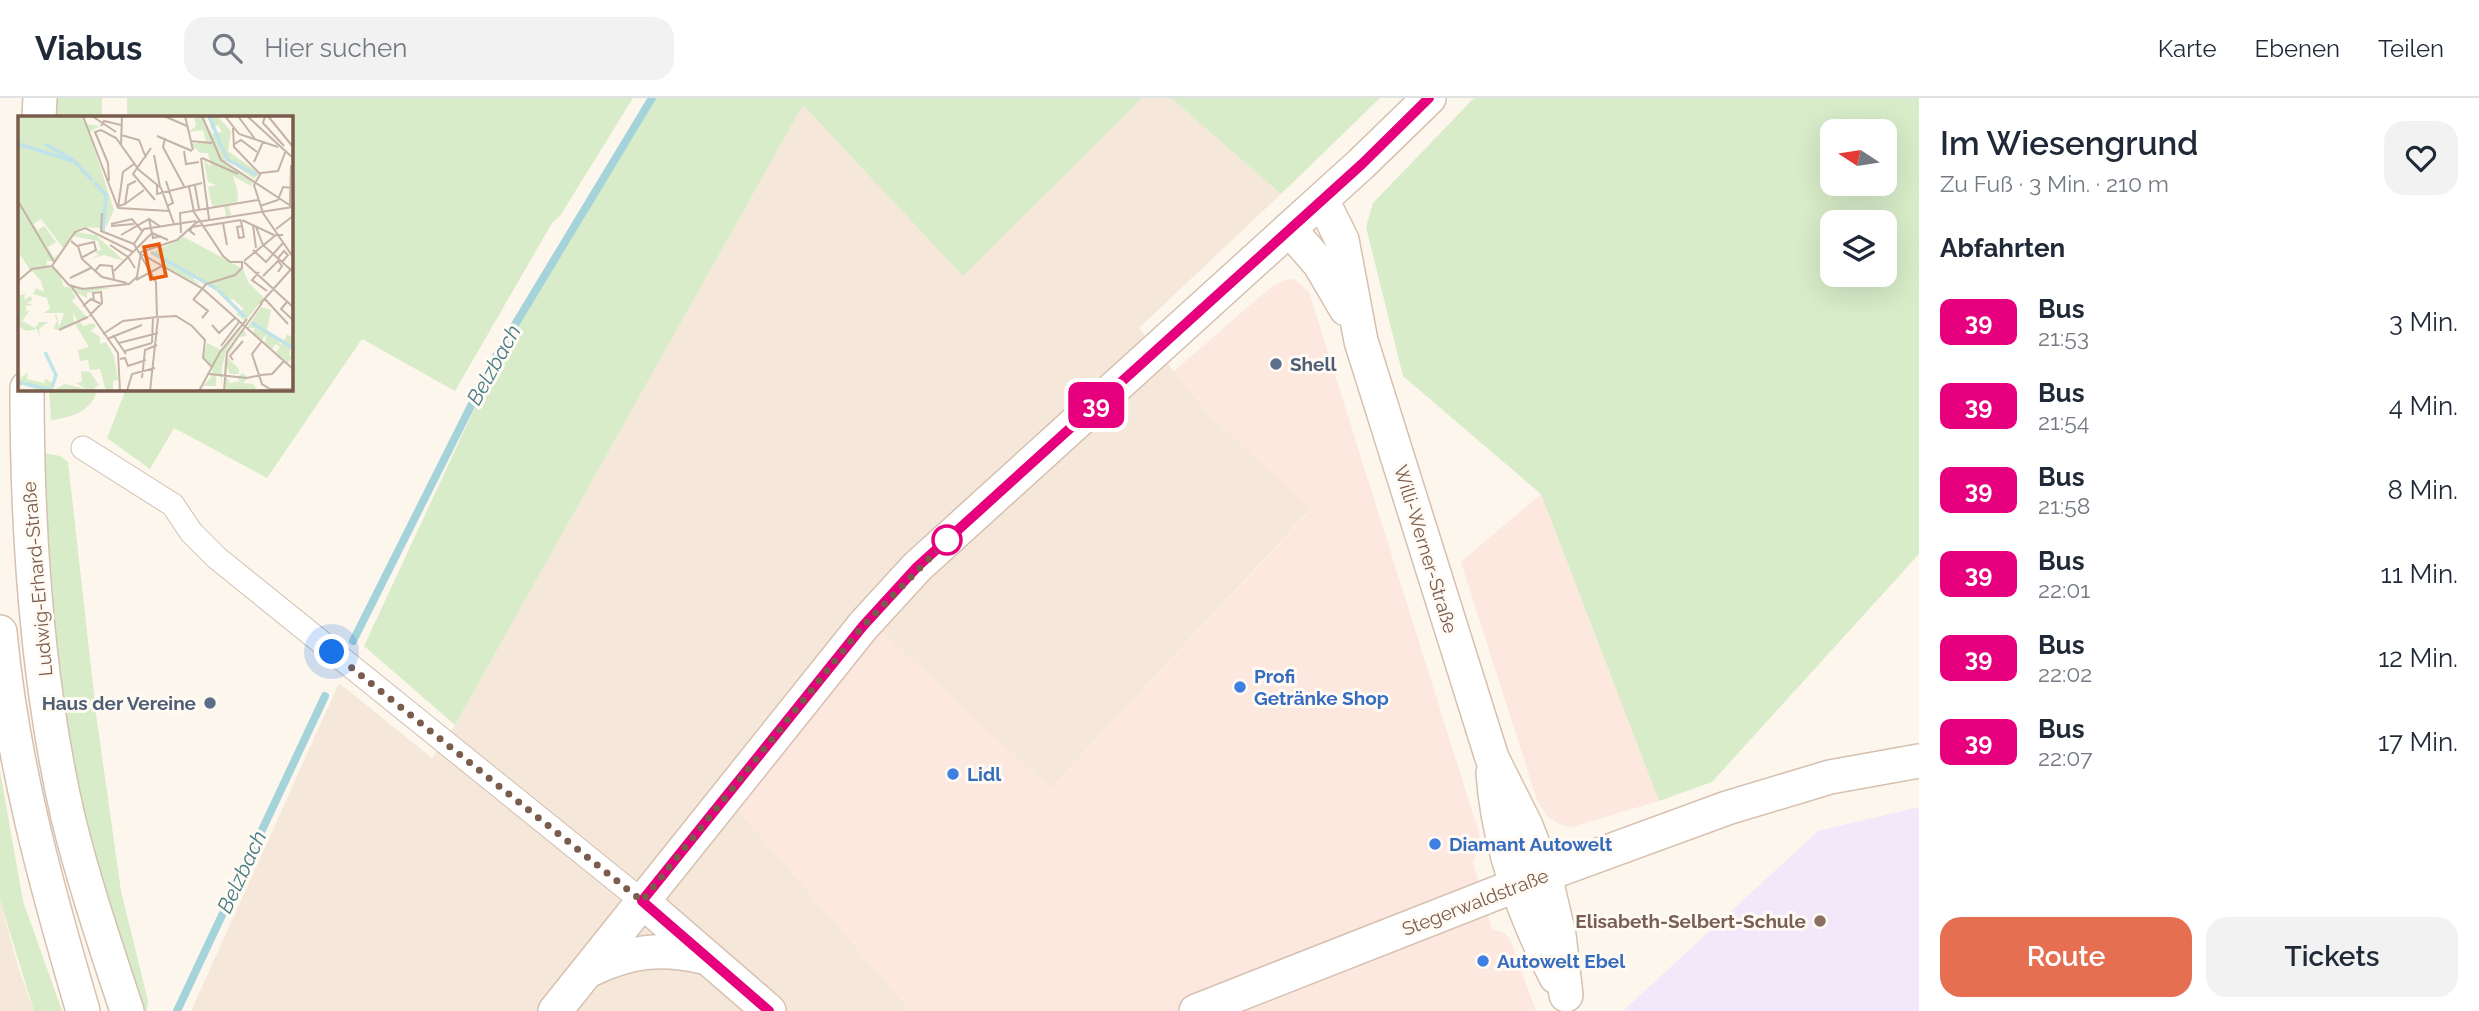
<!DOCTYPE html>
<html lang="de">
<meta charset="utf-8">
<style>
body{margin:0;font-family:Raleway,sans-serif;background:#f2f2f3;color:#1f2937;height:100vh;display:flex;flex-direction:column;font-size:26px;white-space:nowrap}
*{box-sizing:border-box;margin:0}
p{font-size:23px;color:#747a83}
.icon{flex:none;width:38px;height:38px;fill:none;stroke:currentColor;stroke-width:2;stroke-linecap:round;stroke-linejoin:round}
.map{position:relative;flex:1;overflow:hidden}
.details{display:flex;flex-direction:column;background:#fff;width:560px}
.details>*{flex:none}
.badge{padding:0 14px;border-radius:10px;font-size:24px;line-height:46px}
.needle{width:46px;rotate:282deg}
.buttons{position:absolute;left:1820px;top:21px;display:grid;gap:14px}
.buttons a{display:grid;place-items:center;width:77px;height:77px;border-radius:14px;background:#fff;box-shadow:0 7px 28px #0002;font-size:35px}
.you{position:absolute;width:35px;height:35px;margin:-18px;border:5px solid #fff;border-radius:50%;background:#1a73e8;box-shadow:0 0 0 10px #1a73e833}
.map>.badge{position:absolute;translate:-50% -50%;box-shadow:0 0 0 4px #fff}
h2{padding:0 21px;font-size:26px;line-height:63px}
.round{display:grid;place-items:center;flex:none;width:74px;height:74px;border-radius:21px;background:#f2f2f3}
.overview{display:flex;align-items:center;justify-content:space-between;height:119px;padding:0 21px}
h1{font-size:33px;font-weight:600;line-height:52px}
.action{display:flex;gap:14px;margin-top:auto;padding:14px 21px}
.action a{flex:1;height:80px;border-radius:21px;background:#e76f51;color:#fff;font-size:28px;font-weight:600;line-height:80px;text-align:center}
.action a+a{background:#f2f2f3;color:#1f2937}
ul{padding:0;list-style:none}
li{display:flex;align-items:center;gap:21px;height:84px;padding:0 21px}
li div{flex:1}
li b{display:block;font-size:26px}
li em{font-style:normal}
li .badge{min-width:77px;font-weight:700;text-align:center}
header{display:flex;align-items:center;gap:42px;box-sizing:border-box;height:98px;padding:0 35px;background:#fff;border-bottom:2px solid #e0e1e3}
header strong{font-size:33px}
nav{display:flex;gap:38px;margin-inline-start:auto;font-size:24px}
.search{width:490px;height:63px;background:#f2f2f3;display:flex;align-items:center;gap:18px;box-sizing:border-box;padding:0 24px;border-radius:21px;color:#747a83;font-size:26px}
main{display:flex;flex:1;min-height:0}
.map>svg:first-child{display:block}
</style>
<header>
<strong>Viabus</strong>
<div class="search"><svg class="icon" aria-label="search" viewBox="0 0 24 24"><circle cx="10" cy="10" r="6"/><path d="M15 15l6 6"/></svg>Hier suchen</div>
<nav><a>Karte</a><a>Ebenen</a><a>Teilen</a></nav>
</header>
<main>
<div class="map">
<svg width="1919" height="913" viewBox="0 0 1919 913">
<rect width="100%" height="100%" fill="#fdf6ec"/>
<g fill="#f5e8da">
<polygon points="1142,0 1171,0 1281,96 1139,230 1207,314 1311,411 1050,691 876,529 734,707 911,913 191,913 339,585 432,660 455,627 803,7 963,177"/>
<polygon points="0,802 19,872 34,913 0,913"/>
</g>
<g fill="#fde8e0">
<polygon points="1294,181 1309,194 1479,735 1480,748 1473,764 1492,831 1505,835 1510,841 1536,913 911,913 734,707 876,528 1050,691 1311,412 1207,314 1174,273 1270,190 1284,182"/>
<polygon points="1541,396 1659,703 1571,729 1559,726 1546,717 1537,702 1461,464"/>
</g>
<polygon fill="#f3e8fa" points="1919,709 1919,913 1623,913 1818,733"/>
<g fill="#d8ecc9" fill-rule="evenodd">
<polygon points="54,0 102,0 102,19 52,19"/>
<polygon points="127,0 633,0 560,118 552,125 455,293 362,241 267,380 174,330 150,371 107,340 126,291 290,290 290,19 127,19"/>
<polygon points="655,0 1142,0 963,178 803,7 455,627 364,548 498,260"/>
<polygon points="1171,0 1380,0 1281,96"/>
<path d="M1474,0H1919V456L1712,684L1659,703L1541,396L1403,278L1366,129L1373,105ZM1832,33H1885V86H1832ZM1832,124H1885V177H1832Z"/>
<path d="M49,291V290L98,291C90,314 74,319 51,322Z"/>
<path d="M45,355L60,358L68,364L97,623L121,793L148,903L147,913H143C105,799 71,682 56,562C47,494 47,424 45,355Z"/>
<polygon points="0,673 23,803 62,913 34,913 0,802"/>
</g>
<g fill="none" stroke-linecap="round" stroke-linejoin="round">
<g stroke="#a5d3da" stroke-width="8">
<polyline points="353,543 496,258 652,0"/>
<polyline points="177,913 325,598"/>
</g>
<g stroke="#d1beb0" stroke-width="25">
<polyline id="street" points="83,350 173,407 191,434 217,460 642,803"/>
</g>
<g stroke="#d6c0b0" stroke-width="36">
<g id="secondary">
<polyline points="39,19 40,0"/>
<polyline points="1322,102 1342,142 1361,243 1492,660 1526,728 1545,777 1559,837 1566,897"/>
<polyline points="1289,131 1319,165 1346,211"/>
<path d="M27,290C27,433 36,580 68,719C84,785 106,849 127,913"/>
<path d="M0,534C12,664 46,787 83,913"/>
<path d="M1493,675C1498,747 1523,815 1556,879"/>
<polyline points="642,803 769,913"/>
<path d="M590,872C629,853 661,849 703,859"/>
<polyline points="555,913 863,528 917,469 1361,66 1429,0"/>
<polyline points="1196,913 1517,787 1727,710 1830,679 1919,663"/>
</g>
</g>
<use href="#street" stroke="#fff" stroke-width="23"/>
<use href="#secondary" stroke="#fff" stroke-width="33"/>
</g>
<g fill="none" stroke-linecap="round" stroke-linejoin="round">
<g stroke="#fff" stroke-width="16">
<polyline id="line" points="769,913 642,803 863,528 917,469 1362,66 1429,0"/>
</g>
<use href="#line" stroke="#e6007e" stroke-width="10"/>
<polyline stroke="#7a5c4d" stroke-width="7" stroke-dasharray="0 12.6" points="332,554 642,803 863,528 947,442"/>
</g>
<g fill="#5c6f8a" stroke="#fffaf3" stroke-width="2.5">
<circle cx="1276" cy="266" r="7"/>
<circle cx="210" cy="605" r="7"/>
</g>
<circle fill="#fff" stroke="#e6007e" stroke-width="3.5" cx="947" cy="442" r="14"/>
<g fill="#3f7fe0" stroke="#fffaf3" stroke-width="2.5">
<circle cx="1240" cy="589" r="7"/>
<circle cx="953" cy="676" r="7"/>
<circle cx="1435" cy="746" r="7"/>
<circle cx="1483" cy="863" r="7"/>
</g>
<circle fill="#8d6e63" stroke="#fffaf3" stroke-width="2.5" cx="1820" cy="823" r="7"/>
<g text-anchor="middle" stroke-width="6" stroke-linejoin="round" paint-order="stroke">
<g font-size="19" font-weight="bold" fill="#4e5e75" stroke="#fffaf3" text-anchor="start">
<text x="1290" y="273">Shell</text>
<text x="196" y="612" text-anchor="end">Haus der Vereine</text>
</g>
<g font-size="19" fill="#7a5c4d" stroke="#fffaf3">
<text transform="translate(1426 451) rotate(73)" y="7">Willi-Werner-Straße</text>
<text transform="translate(37 481) rotate(-95)" y="7">Ludwig-Erhard-Straße</text>
<text transform="translate(1475 804) rotate(-21)" y="7">Stegerwaldstraße</text>
</g>
<g font-size="19" font-weight="bold" fill="#366cbe" stroke="#fffaf3" text-anchor="start">
<text x="1254" y="585">Profi<tspan x="1254" dy="22">Getränke Shop</tspan></text>
<text x="967" y="683">Lidl</text>
<text x="1449" y="753">Diamant Autowelt</text>
<text x="1497" y="870">Autowelt Ebel</text>
</g>
<g font-size="19" font-weight="bold" fill="#785e54" stroke="#fffaf3" text-anchor="end">
<text x="1806" y="830">Elisabeth-Selbert-Schule</text>
</g>
<g font-size="21" font-style="italic" fill="#437c86" stroke="#fffaf3">
<text transform="translate(494 267) rotate(-61)" y="7">Belzbach</text>
<text transform="translate(242 774) rotate(-65)" y="7">Belzbach</text>
</g>
</g>
<g transform="translate(18 18)">
<rect width="275" height="275" fill="#fdf6ec"/>
<path d="M0,0H65L68,8L82,10L71,16L96,94L88,111L84,95L82,112L64,111L57,116L78,119L106,145L86,139L71,143L81,139L77,136L83,134L80,125L55,120L36,145H28L30,151L40,154L46,171L93,172L69,177V182L53,174L58,181L54,185L69,201L60,205L55,197L56,207L41,214L35,213L39,205L36,198L39,200L41,211L46,197H25L32,193L29,182L15,178L18,172L26,176L23,165L14,155L9,158L12,154L1,137ZM23,103L46,133L36,142L30,131L38,126L26,110L20,114L23,119L15,108ZM176,0H184L194,18L204,16L200,9L193,13L191,0L200,1L213,15L210,35L241,57L236,63L210,44L206,47L235,65L233,70L215,60L220,77L219,86L210,89L213,99L208,100L206,89L195,91L192,82L190,71L198,69L190,66L188,56L186,44L193,51L190,37H182L173,28L188,26L185,14L170,16L178,10ZM166,121L225,153L230,166L246,182L227,205L218,198L226,193L215,183L209,184L179,159L175,163L183,170L168,163L144,149L143,141L132,138ZM7,178L6,184L12,180L15,184L8,187L16,189L8,190V196L12,194L4,205L17,212L21,206H30L21,213L22,222L19,213L8,215L0,210V180ZM243,191L253,194L249,215L264,229L269,218L275,222L271,239L275,240L270,247L258,236L262,231L258,228L254,233L247,226L249,218L244,224L235,217L237,212H229ZM62,206L65,210L75,207L78,210L73,215L82,221V228L88,226L96,240L100,264L95,265V275H88L82,253L72,254L70,244L62,245L60,234L71,231L57,208ZM224,212L208,234L204,251V272L203,274L182,275L204,272L203,261L198,259V270H184L193,262L195,250L185,242L189,227L203,234ZM225,213L229,220L221,221L209,241L221,253V258H212L208,248L207,259L212,267L222,265L219,261L225,257L230,262L225,267L235,268L240,275H208L206,259L207,241ZM2,253L3,262L10,256L9,263L26,267L28,263L36,268V274L47,268L68,273L58,267L64,266L63,255L72,256L81,269L72,275H33L27,270L30,275H22L5,268L2,271Z" fill="#d8ecc9" fill-rule="evenodd"/>
<path fill="none" stroke="#bfe3e8" stroke-width="3.5" d="M191,0L204,32M0,28L55,45M27,28L55,44L74,64M205,33L210,44L239,59M76,66L88,79L85,115M133,136L199,173M200,174L227,201M234,207L275,232M27,236L38,259L34,271M0,266L37,275"/>
<path fill="none" stroke="#c5b3a7" stroke-width="2" d="M65,0L100,92M74,0L98,16M146,0L169,10M167,0L175,34M184,0L203,44L273,90M207,0L221,18L260,31M220,0L237,23M229,0L275,42M247,0L245,7L266,30M250,0L275,31M83,10L86,5L103,9M215,12L216,31L242,58M103,19L121,24L128,42M139,20L174,35M147,22L145,31L167,72M172,25L194,27M103,29L104,0M215,29L223,24L239,36M133,32L115,58L137,84M268,34L260,55L243,57L236,69L245,97L275,141M166,35L168,48L181,46M136,39L142,71M183,42L191,103M184,42L220,58M236,46L245,26M91,65L90,47L77,16L83,14L98,22L121,54L143,72L156,108M148,65L155,87L149,90M139,69V78L184,67M177,70L181,93M171,71L176,96L205,140L212,146H225M0,85L36,146M107,88L126,74M272,89L273,49M101,90L107,88L110,69L118,65M242,90L260,84L265,71L275,72M100,92L151,95M100,92L105,56L116,48M84,97L83,115L116,128M131,103L135,122L143,120M224,104L256,119M223,105L224,110L226,121L221,122L219,111L224,110M205,107L209,129M93,108L114,103L124,115M235,109L238,132M93,110L116,108M186,110L223,104M238,111L245,129L273,154M258,113L275,100M163,117L162,97L240,84M103,119L131,103L143,111M177,119L172,115L174,111L185,109M53,125L59,130L76,126L78,134L63,142M116,128L138,166L139,201M116,128L126,113L178,105M92,129L110,141L117,152M60,130L64,143L84,161L109,167M235,134L248,146L265,127M120,136L185,173L275,253M260,142L266,135L270,139L264,146M226,145L258,119H265M226,146L275,191M34,150L57,116L67,112L115,136M77,155L82,149L94,150L96,163M96,155L134,117L150,124M241,156L234,164L249,175M245,160L260,145L264,150L260,156M52,162L73,152M118,164L144,150M0,165L14,153L34,150L51,169L65,173L111,168L119,161L123,136L159,124L179,106L275,91M53,170L100,237L102,275M247,183L270,208M175,184L188,168L217,159L224,152V145M176,184L190,195L184,202M269,186L263,193L275,204M242,188L275,151M65,190L73,183L83,188M71,200L84,187L83,176L75,177L76,184M140,201L158,200L174,210L187,224L185,242L194,251M194,209L201,217L217,202M41,214L70,201M85,218L105,205L139,201M95,219L108,238M89,223L124,209M244,225L234,238L244,268L252,273H275M101,227L140,217M134,227L135,201M203,230L221,206M107,235L134,227M102,243L107,242L110,250L128,244M215,244L212,240L225,225M191,258L229,262L243,259M243,259L254,258L266,245M124,262L127,234L139,229M109,275L114,258L137,252M132,275L140,202M181,275L202,236L229,203M206,275L209,236L244,187"/>
<path fill="#e8590c" fill-opacity="0.15" stroke="#e8590c" stroke-width="3.5" d="M141,128L148,160L133,163L126,131Z"/>
<rect width="275" height="275" fill="none" stroke="#7a5c4d" stroke-width="3.5"/>
</g>
</svg>
<div class="buttons">
<a><svg class="needle" viewBox="-14 -14 28 28"><path d="M0-13l5 13h-10z" fill="#e53935"/><path d="M0 13l5-13h-10z" fill="#747a83"/></svg></a>
<a><svg class="icon" aria-label="layers" viewBox="0 0 24 24"><path d="M12 4l9 5-9 5-9-5zM3 14l9 5 9-5"/></svg></a>
</div>
<div class="you" style="left:332px;top:554px"></div>
<b class="badge" style="left:1096px;top:307px;background:#e6007e;color:#fff">39</b>
</div>
<section class="details">
<div class="overview"><div><h1>Im Wiesengrund</h1><p>Zu Fuß · 3 Min. · 210 m</p></div><a class="round"><svg class="icon" aria-label="heart" viewBox="0 0 24 24"><path d="M12 20l-8-8c-3-5 5-10 8-4 3-6 11-1 8 4z"/></svg></a></div>
<h2>Abfahrten</h2>
<ul>
<li><span class="badge" style="background:#e6007e;color:#fff">39</span><div><b>Bus</b><p>21:53</p></div><em>3 Min.</em></li>
<li><span class="badge" style="background:#e6007e;color:#fff">39</span><div><b>Bus</b><p>21:54</p></div><em>4 Min.</em></li>
<li><span class="badge" style="background:#e6007e;color:#fff">39</span><div><b>Bus</b><p>21:58</p></div><em>8 Min.</em></li>
<li><span class="badge" style="background:#e6007e;color:#fff">39</span><div><b>Bus</b><p>22:01</p></div><em>11 Min.</em></li>
<li><span class="badge" style="background:#e6007e;color:#fff">39</span><div><b>Bus</b><p>22:02</p></div><em>12 Min.</em></li>
<li><span class="badge" style="background:#e6007e;color:#fff">39</span><div><b>Bus</b><p>22:07</p></div><em>17 Min.</em></li>
</ul>
<div class="action"><a>Route</a><a>Tickets</a></div>
</section>
</main>
